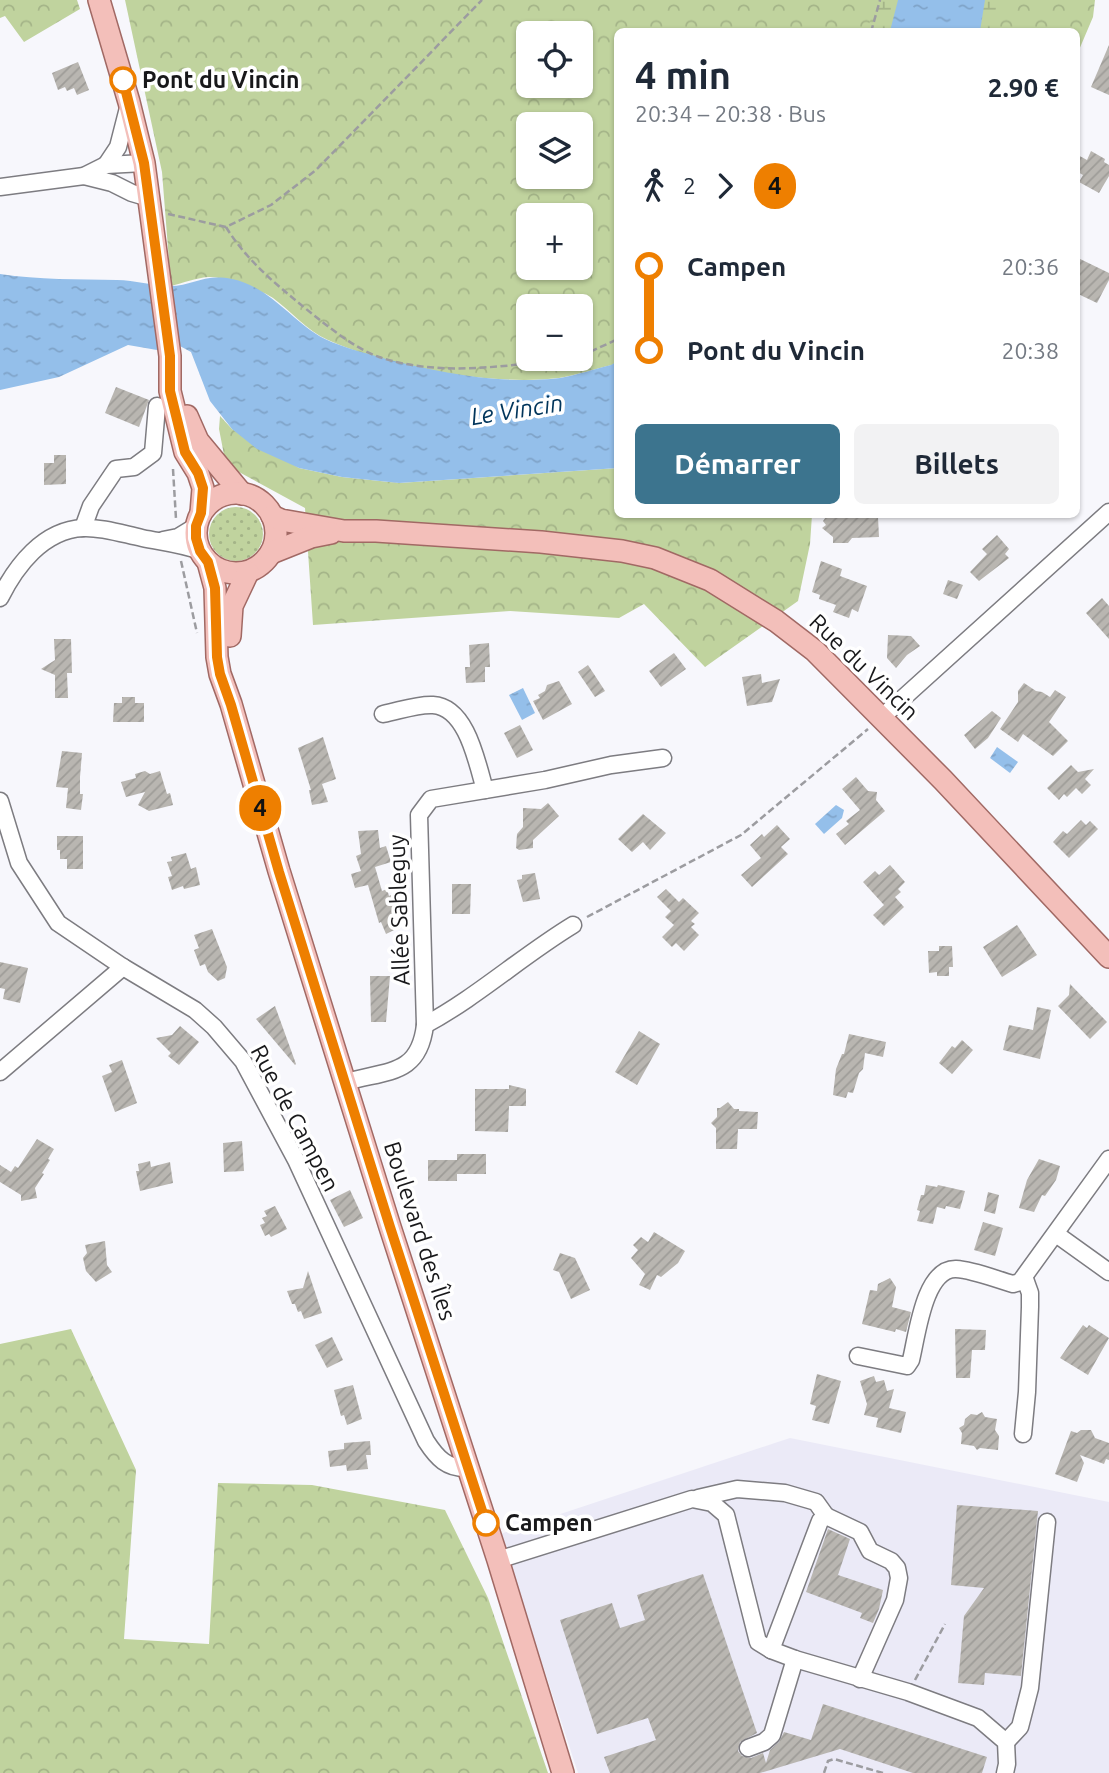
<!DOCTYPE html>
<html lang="fr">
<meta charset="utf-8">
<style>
body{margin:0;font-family:Ubuntu,sans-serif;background:#f2f2f3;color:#1f2937;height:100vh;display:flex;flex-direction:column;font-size:26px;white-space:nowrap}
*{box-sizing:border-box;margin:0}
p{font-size:23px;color:#747a83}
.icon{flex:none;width:38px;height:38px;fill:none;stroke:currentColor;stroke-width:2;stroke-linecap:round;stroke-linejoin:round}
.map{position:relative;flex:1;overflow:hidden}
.drawer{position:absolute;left:614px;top:28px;width:466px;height:490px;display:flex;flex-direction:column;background:#fff;border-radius:10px;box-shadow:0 2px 5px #0004}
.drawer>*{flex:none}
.badge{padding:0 14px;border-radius:23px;font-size:24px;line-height:46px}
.tools{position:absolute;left:516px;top:21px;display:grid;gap:14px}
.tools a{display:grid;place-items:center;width:77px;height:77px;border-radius:10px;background:#fff;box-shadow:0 2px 5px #0004;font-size:35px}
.map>.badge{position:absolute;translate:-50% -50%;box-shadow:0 0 0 4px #fff}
.legs{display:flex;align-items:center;gap:10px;height:77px;padding:0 21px;font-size:23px}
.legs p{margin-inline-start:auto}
.overview{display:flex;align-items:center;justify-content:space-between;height:119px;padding:0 21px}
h1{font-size:38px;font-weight:600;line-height:52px}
.action{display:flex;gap:14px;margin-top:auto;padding:14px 21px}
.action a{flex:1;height:80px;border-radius:10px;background:#3c748e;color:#fff;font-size:28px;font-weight:600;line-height:80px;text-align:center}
.action a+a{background:#f2f2f3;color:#1f2937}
ul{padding:0 21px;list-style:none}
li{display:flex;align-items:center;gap:24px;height:84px;font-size:26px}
li i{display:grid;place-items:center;width:10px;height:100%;margin:0 9px;background:currentColor}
li i::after{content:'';width:18px;height:18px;margin:-9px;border:5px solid;border-radius:50%;background:#fff}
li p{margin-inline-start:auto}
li:first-child i{background:linear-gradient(#0000 50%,currentColor 0)}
li:last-child i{background:linear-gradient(currentColor 50%,#0000 0)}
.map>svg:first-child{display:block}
</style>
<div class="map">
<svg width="1109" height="1773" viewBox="0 0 1109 1773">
<defs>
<pattern id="grass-dots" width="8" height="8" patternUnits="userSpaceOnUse" patternTransform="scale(1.75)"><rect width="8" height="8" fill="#c0d39e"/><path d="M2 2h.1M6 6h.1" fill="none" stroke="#a4b488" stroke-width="1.8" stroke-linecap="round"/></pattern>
<pattern id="forest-crowns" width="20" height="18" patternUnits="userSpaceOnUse" patternTransform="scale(1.75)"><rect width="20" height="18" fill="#c0d39e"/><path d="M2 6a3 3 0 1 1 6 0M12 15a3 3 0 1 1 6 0" fill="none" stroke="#a4b488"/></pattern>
<pattern id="wetland-marsh" width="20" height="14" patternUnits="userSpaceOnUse" patternTransform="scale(1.75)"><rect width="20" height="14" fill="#c0d39e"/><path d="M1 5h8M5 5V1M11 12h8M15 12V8" fill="none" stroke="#a4b488"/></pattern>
<pattern id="water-ripples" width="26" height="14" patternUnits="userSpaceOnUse" patternTransform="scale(1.75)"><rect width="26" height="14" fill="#94bfea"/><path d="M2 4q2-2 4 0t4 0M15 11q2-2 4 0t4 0" fill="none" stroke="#7fa3c8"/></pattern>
<pattern id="building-hatch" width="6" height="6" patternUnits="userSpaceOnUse" patternTransform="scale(1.75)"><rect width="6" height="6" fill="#b9b6b1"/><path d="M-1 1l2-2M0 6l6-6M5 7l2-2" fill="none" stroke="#9e9c98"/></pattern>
</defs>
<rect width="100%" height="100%" fill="#f7f7fc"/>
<polygon fill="#ebeaf7" points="790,1438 1109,1502 1109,1773 578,1773 500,1534"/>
<circle fill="url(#grass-dots)" cx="236" cy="534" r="27"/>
<g fill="url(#forest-crowns)" fill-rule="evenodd">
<polygon points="0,0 77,0 80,9 24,42 5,16 0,18"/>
<path d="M125,0H898L890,31L618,32V361L612,365C595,369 577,375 559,378C492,386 390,368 328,340C306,330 292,312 273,298C262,290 221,276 208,277C196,278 183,283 171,286L162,172ZM528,33H581V86H528ZM528,124H581V177H528ZM528,215H581V268H528ZM528,306H581V359H528Z"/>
<polygon points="985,0 1095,0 1093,17 1076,57 1076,32 980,32"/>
<polygon points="220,416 232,429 299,468 342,477 399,483 618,468 618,514 812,515 810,544 798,601 705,667 644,604 619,618 510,611 313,625 305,508 226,465 219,429"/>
<polygon points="71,1329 136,1470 124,1639 209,1644 218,1483 312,1485 445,1510 488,1598 548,1773 0,1773 0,1344"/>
</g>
<polygon fill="url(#wetland-marsh)" points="878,0 998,0 991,31 866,32"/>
<g fill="url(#water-ripples)">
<polygon points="898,0 985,0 980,31 890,31"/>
<path d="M0,274C39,280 78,279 117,280C135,280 152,286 170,286C193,286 204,273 232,279C271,287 292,322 325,339C344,348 366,353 386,359C442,373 501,385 560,378C577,375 595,369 611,365L618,361V468L399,483L342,477L299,468L257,449L232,429L210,401L191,352L178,345L157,350L128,345L59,377L0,390Z"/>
<polygon points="523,688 535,713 522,720 509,695"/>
<polygon points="997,747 1018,762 1010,773 990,758"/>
<polygon points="836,805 844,810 842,818 824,834 815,824"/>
</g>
<g fill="url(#building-hatch)">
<polygon points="1109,45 1109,95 1091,87"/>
<polygon points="78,62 89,90 77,95 74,88 67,91 65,87 58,90 52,73"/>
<polygon points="1091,151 1105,159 1104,162 1109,165 1109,176 1099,193 1079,182 1083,175 1076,171 1076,154 1087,160"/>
<polygon points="1076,257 1109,273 1109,280 1097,303 1076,293"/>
<polygon points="116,387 149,400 139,427 105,413"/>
<polygon points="54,455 66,455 66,484 44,485 44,463 54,463"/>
<polygon points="828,514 878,517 879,537 852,538 848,543 833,543 833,537 822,528 826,525 823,521"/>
<polygon points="997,535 1009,549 1005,554 1009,558 979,581 970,572 987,554 982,549"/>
<polygon points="821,561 842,569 840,576 867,586 858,612 852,609 849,618 833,612 836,605 819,599 820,595 812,592"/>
<polygon points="948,580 963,585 957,599 943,594"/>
<polygon points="1102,598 1109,606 1109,639 1086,613"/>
<polygon points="888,635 911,636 920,646 907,655 896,668 887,658"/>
<polygon points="54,639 71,639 72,673 67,673 68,698 55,698 55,675 41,669 55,660"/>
<polygon points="489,643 490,667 485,667 485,682 466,683 465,667 470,667 469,645"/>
<polygon points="674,653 686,669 661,687 649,671"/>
<polygon points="588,665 605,691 595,697 578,672"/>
<polygon points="761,674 762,683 780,679 772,702 747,706 742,677"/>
<polygon points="559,681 572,704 543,720 533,701 540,698 538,695 545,691 547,685"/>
<polygon points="1024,683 1036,691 1042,692 1050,697 1055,690 1066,697 1049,722 1068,741 1053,756 1023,734 1018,742 1000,729 1018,702 1018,691"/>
<polygon points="122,697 135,697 135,703 144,703 144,722 113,722 114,703 122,703"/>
<polygon points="992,711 1001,718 988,738 975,749 964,735"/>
<polygon points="520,725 533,750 517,758 504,733"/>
<polygon points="323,737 336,779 322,784 328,802 312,805 309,790 311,790 298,748"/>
<polygon points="62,751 82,753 80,777 80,794 83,794 81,810 66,808 68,788 56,787"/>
<polygon points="1071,765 1078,772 1094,769 1085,779 1091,785 1082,794 1076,788 1067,797 1064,794 1059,800 1047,788"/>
<polygon points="145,771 150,774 160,771 167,794 170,793 173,805 149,811 138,805 145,792 126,797 121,782 136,778 135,774"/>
<polygon points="856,777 868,791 877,792 876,800 885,811 845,845 836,834 849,824 846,821 860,810 842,789"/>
<polygon points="548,803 559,816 533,840 533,848 519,850 516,848 517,834 523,827 523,808 541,809"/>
<polygon points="643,814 666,833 650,850 643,842 632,852 618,839"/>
<polygon points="1081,820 1086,825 1090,821 1098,829 1069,858 1053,842 1063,831 1067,834"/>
<polygon points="777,825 790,839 781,847 788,854 752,887 741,875 761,858 750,845 762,834 764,837"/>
<polygon points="378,830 380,848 386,846 391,862 375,867 382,891 387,889 389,896 391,895 396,913 393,919 396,929 386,934 381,922 379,923 368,885 355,888 351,874 361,871 356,856 361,854 358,831"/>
<polygon points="57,836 83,836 83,869 67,869 67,859 60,859 60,850 57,850"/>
<polygon points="186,853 191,869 196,867 200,885 184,889 183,886 172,890 168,877 172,876 167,862 172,861 171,857"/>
<polygon points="890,865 905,882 898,889 901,892 895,897 904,907 884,926 873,915 884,905 863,882 875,871 879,875"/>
<polygon points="535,873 540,899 523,902 517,880 522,879 522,875"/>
<polygon points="452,884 471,884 470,914 452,914"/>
<polygon points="666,889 679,902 683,898 699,913 691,921 695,924 691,927 699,935 684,951 676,943 672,947 662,937 674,925 665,917 671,911 657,897"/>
<polygon points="1017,925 1037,955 1002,977 983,947"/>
<polygon points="212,929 227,967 225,978 218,981 208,972 205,964 200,966 194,950 199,948 194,935"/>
<polygon points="939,946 952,946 953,967 949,967 949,976 937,976 937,972 929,973 928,951 939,951"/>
<polygon points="0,962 28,968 20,1003 3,999 5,989 0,988"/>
<polygon points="370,976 390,976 386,1022 371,1022"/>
<polygon points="1070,984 1107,1022 1090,1039 1058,1006 1069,995"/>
<polygon points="275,1006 296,1064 295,1065 256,1019"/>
<polygon points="1037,1007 1051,1010 1040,1059 1003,1050 1009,1025 1033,1030"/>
<polygon points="180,1026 199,1042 179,1065 168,1056 171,1053 156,1038 172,1035"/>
<polygon points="639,1031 660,1044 637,1085 615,1072"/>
<polygon points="849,1034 886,1042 883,1057 865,1053 863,1069 859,1073 853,1093 848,1092 846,1098 833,1095 836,1069 842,1054 844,1054"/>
<polygon points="962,1040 973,1050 952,1074 939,1063 952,1046 955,1048"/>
<polygon points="122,1060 137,1103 115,1112 102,1076 112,1072 109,1065"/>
<polygon points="509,1085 526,1089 526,1106 509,1106 508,1132 475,1131 475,1089 509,1089"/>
<polygon points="728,1102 734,1109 739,1109 739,1111 758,1112 757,1129 738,1129 737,1149 716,1149 716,1128 711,1123 717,1117 717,1108 720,1108"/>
<polygon points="37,1139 54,1149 48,1159 50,1160 42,1173 44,1174 35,1188 37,1198 21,1201 21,1195 0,1182 0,1165 11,1172 15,1166 18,1168"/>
<polygon points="242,1141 244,1171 224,1172 223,1143"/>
<polygon points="457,1154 486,1154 486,1174 457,1174 457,1181 428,1181 428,1160 457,1160"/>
<polygon points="1039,1159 1060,1166 1056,1180 1045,1196 1042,1195 1034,1212 1019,1208 1027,1180"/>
<polygon points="150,1161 151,1167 170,1162 173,1183 140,1191 136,1171 139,1171 138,1164"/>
<polygon points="926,1185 937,1187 938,1185 965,1191 960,1209 946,1206 945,1209 937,1207 933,1224 917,1221 920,1211 917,1210 921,1195 924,1195"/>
<polygon points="350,1190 363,1218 344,1227 330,1200"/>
<polygon points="988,1192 999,1195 995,1214 984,1211"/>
<polygon points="275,1206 287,1229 271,1237 269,1234 265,1236 260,1225 265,1223 262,1218 267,1216 264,1211"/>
<polygon points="983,1222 1003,1228 995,1256 974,1250"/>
<polygon points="654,1232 685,1251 678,1263 661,1277 657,1275 650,1290 639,1285 645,1274 631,1258 638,1250 633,1245 641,1237 648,1242"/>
<polygon points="105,1241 107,1265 112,1272 96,1282 86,1271 83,1258 87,1253 85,1245"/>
<polygon points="560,1253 575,1258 590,1290 571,1299 559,1272 553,1270"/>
<polygon points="308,1271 322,1313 304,1319 301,1311 298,1312 295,1304 292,1304 287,1291 303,1288"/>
<polygon points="890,1278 896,1287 892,1307 911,1312 906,1332 896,1329 895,1332 862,1324 870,1290 877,1291 878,1284"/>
<polygon points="1083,1325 1087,1328 1089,1325 1109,1338 1088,1375 1060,1358"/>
<polygon points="955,1329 986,1330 985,1350 972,1350 970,1378 956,1378"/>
<polygon points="332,1337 343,1360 327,1368 315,1345"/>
<polygon points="817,1374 841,1381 829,1424 812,1420 816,1406 810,1404"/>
<polygon points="874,1376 876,1382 884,1380 887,1391 894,1389 889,1408 906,1412 901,1433 876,1427 878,1418 864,1415 867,1404 860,1381"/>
<polygon points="353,1385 362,1419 347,1425 344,1415 341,1416 334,1390"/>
<polygon points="982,1412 985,1417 997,1419 995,1430 999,1436 998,1450 980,1448 977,1450 974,1446 961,1444 962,1433 959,1428 964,1425 965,1419 971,1414 977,1415"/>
<polygon points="1081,1430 1091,1430 1095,1438 1109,1443 1109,1460 1106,1459 1104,1464 1080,1455 1084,1463 1077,1482 1055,1474 1071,1431 1077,1433"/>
<polygon points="370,1441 371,1455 366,1455 368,1469 347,1471 346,1465 330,1467 328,1451 344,1449 344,1443"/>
<polygon points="957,1505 1038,1511 1021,1676 985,1673 984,1685 958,1683 964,1616 984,1588 951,1585"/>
<polygon points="828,1529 850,1539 838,1575 883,1590 879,1609 873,1623 860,1618 862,1613 806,1592"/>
<polygon points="703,1574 757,1733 740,1742 738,1751 742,1756 751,1758 763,1753 766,1763 770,1750 779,1742 784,1732 811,1740 823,1704 987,1757 982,1773 913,1773 840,1749 760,1773 610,1773 604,1757 656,1740 648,1718 597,1734 560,1620 612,1603 620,1628 645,1620 637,1595"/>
</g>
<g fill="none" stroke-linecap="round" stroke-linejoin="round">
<g stroke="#7d7c81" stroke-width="19">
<g id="minor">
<polyline points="106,165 118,147 128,108"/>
<polyline points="84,176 112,183 132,193 149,198"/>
<polyline points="0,187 84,176 106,165 144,163"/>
<polyline points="83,528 91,506 116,469 134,467 153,453 157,406"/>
<polyline points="163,540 178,537 196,526"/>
<path d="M0,598C16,566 43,530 83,528C102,527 123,534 142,538C161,542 181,544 200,551"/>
<path d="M383,714C399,711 417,704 433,705C467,707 477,763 485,790"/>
<polyline points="881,718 1109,512"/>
<path d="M0,801L19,863L58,923L123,967L195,1010L214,1027L243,1061L296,1160L426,1441C437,1458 447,1469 468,1468"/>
<path d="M425,1025C477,997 522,956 573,925"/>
<polyline points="0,1072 123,967"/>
<path d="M346,1082C387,1070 419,1076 425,1025L419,815L431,799L545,780L611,765L663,758"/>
<polyline points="1056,1234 1109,1272"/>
<path d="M858,1356L907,1366L911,1360C917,1336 924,1268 956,1269C974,1270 995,1279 1013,1284L1020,1282L1109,1159"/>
<polyline points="1023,1434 1027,1392 1030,1307 1030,1293 1025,1279"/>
<polyline points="698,1498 737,1489 785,1493 816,1502 826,1516"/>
<polyline points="498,1560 692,1499 712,1503 726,1515 758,1642 771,1650 795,1659 908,1692 978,1718 1006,1742 1007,1764 1005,1773"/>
<polyline points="771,1650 820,1521 826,1516 860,1532 870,1551 891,1561 897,1568 899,1578 895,1600 860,1679"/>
<polyline points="1006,1742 1020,1727 1030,1688 1047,1522"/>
<polyline points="748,1748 764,1742 772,1735 795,1659"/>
</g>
</g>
<g stroke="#a16964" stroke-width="24">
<g id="major">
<polyline points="99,0 129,102 144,163 170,356 170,391 185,452 198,473 203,488 201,513"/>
<polyline points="187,416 198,441 242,494"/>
<circle cx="236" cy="533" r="40"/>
<polyline points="272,516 281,520 344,531 376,531 541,542 622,551 655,558 710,580 776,621 815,651 943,780 1109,957"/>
<polyline points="271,553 311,537 331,533"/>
<polyline points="208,562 215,588 217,657 220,674 231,704 279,871 390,1227 498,1560 563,1773"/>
<polyline points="230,636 232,606 248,572"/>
</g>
</g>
<g stroke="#9c9ca0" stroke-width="2.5" stroke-dasharray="7 3.5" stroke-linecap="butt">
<polyline points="871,32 880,0"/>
<polyline points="168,214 226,227 271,205 316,170 482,0"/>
<path d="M226,227C245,258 272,281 300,304C321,321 353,348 379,357C438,377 505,366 565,359"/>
<polyline points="581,356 618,339"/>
<polyline points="173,469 176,519"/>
<polyline points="181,561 197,633"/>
<polyline points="587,917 741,835 868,729"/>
<polyline points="915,1680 945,1624"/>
<polyline points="824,1773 828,1761 834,1759 883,1773"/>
</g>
<use href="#minor" stroke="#fff" stroke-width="16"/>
<use href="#major" stroke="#f3bfba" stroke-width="21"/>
</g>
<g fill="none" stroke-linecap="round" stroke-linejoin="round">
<g stroke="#fff" stroke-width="16">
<polyline id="line-1" points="123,80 144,163 170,356 170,391 185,452 198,473 203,488 201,513 196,526 196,538 200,551 208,562 215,588 217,657 220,674 231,705 279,872 390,1227 486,1523"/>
</g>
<use href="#line-1" stroke="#ee7f00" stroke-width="10"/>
</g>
<g fill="#fff" stroke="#ee7f00" stroke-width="3.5">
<circle cx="123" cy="80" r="12"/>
<circle cx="486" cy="1523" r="12"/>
</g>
<g text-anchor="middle" stroke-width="7" stroke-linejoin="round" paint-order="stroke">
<g font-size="23" font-weight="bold" fill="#18181a" stroke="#fff" text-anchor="start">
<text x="142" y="88">Pont du Vincin</text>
<text x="505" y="1531">Campen</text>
</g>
<g font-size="23" fill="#18181a" stroke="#fff">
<text transform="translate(864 667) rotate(44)" y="8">Rue du Vincin</text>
<text transform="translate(399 910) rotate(-92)" y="8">Allée Sableguy</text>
<text transform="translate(295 1118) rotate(62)" y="8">Rue de Campen</text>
<text transform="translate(420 1231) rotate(72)" y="8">Boulevard des Îles</text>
</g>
<g font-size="24" font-style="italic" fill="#01355b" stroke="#fff">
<text transform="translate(517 410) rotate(-9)" y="8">Le Vincin</text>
</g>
</g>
</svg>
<div class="tools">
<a><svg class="icon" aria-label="locate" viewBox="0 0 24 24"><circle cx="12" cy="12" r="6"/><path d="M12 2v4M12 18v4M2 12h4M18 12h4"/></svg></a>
<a><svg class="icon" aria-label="layers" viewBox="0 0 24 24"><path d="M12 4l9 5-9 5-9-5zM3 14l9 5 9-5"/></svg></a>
<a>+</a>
<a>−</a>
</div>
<b class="badge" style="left:260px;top:808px;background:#ee7f00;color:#111">4</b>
<section class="drawer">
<div class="overview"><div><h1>4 min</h1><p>20:34 – 20:38 · Bus</p></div><b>2.90 €</b></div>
<div class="legs"><svg class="icon" aria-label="walk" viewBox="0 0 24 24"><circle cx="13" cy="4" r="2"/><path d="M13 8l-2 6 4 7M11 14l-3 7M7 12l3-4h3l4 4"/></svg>2<svg class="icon" aria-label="forward" viewBox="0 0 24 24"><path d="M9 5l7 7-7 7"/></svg><b class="badge" style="background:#ee7f00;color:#111">4</b></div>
<ul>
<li><i style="color:#ee7f00"></i><b>Campen</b><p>20:36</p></li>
<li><i style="color:#ee7f00"></i><b>Pont du Vincin</b><p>20:38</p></li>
</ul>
<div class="action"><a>Démarrer</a><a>Billets</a></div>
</section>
</div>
